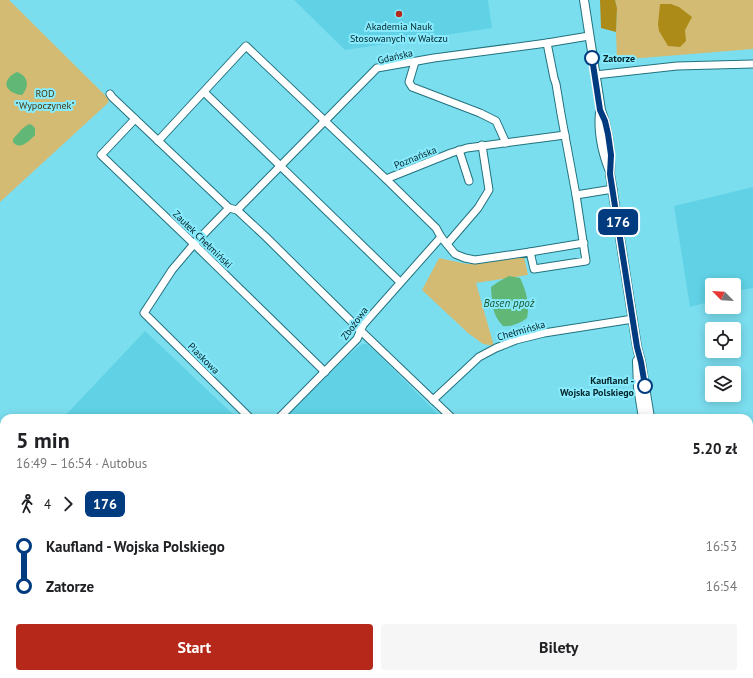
<!DOCTYPE html>
<html lang="pl">
<meta charset="utf-8">
<style>
body{margin:0;font-family:"PT Sans",sans-serif;background:#f6f6f6;color:#202124;height:100vh;display:flex;flex-direction:column;font-size:15px;white-space:nowrap}
*{box-sizing:border-box;margin:0}
p{font-size:13px;color:#757577}
.icon{flex:none;width:22px;height:22px;fill:none;stroke:currentColor;stroke-width:2;stroke-linecap:round;stroke-linejoin:round}
.map{position:relative;flex:1;overflow:hidden}
.sheet{position:absolute;left:0px;top:414px;width:753px;height:264px;display:flex;flex-direction:column;background:#fff;border-radius:12px 12px 0 0;box-shadow:0 2px 10px #0003}
.sheet>*{flex:none}
.badge{padding:0 8px;border-radius:6px;font-size:14px;line-height:26px}
.needle{width:26px;rotate:294deg}
.controls{position:absolute;left:705px;top:278px;display:grid;gap:8px}
.controls a{display:grid;place-items:center;width:36px;height:36px;border-radius:4px;background:#fff;box-shadow:0 2px 10px #0003;font-size:20px}
.map>.badge{position:absolute;translate:-50% -50%;box-shadow:0 0 0 2px #fff}
.legs{display:flex;align-items:center;gap:6px;height:44px;padding:0 16px;font-size:13px}
.legs p{margin-inline-start:auto}
.headline{display:flex;align-items:center;justify-content:space-between;height:68px;padding:0 16px}
h1{font-size:22px;font-weight:700;line-height:30px}
.primary-button{display:flex;gap:8px;margin-top:auto;padding:8px 16px}
.primary-button a{flex:1;height:46px;border-radius:4px;background:#b6291a;color:#fff;font-size:16px;font-weight:700;line-height:46px;text-align:center}
.primary-button a+a{background:#f6f6f6;color:#202124}
ul{padding:0 16px;list-style:none}
li{display:flex;align-items:center;gap:14px;height:40px;font-size:15px}
li i{display:grid;place-items:center;width:6px;height:100%;margin:0 5px;background:currentColor}
li i::after{content:'';width:10px;height:10px;margin:-5px;border:3px solid;border-radius:50%;background:#fff}
li p{margin-inline-start:auto}
li:first-child i{background:linear-gradient(#0000 50%,currentColor 0)}
li:last-child i{background:linear-gradient(currentColor 50%,#0000 0)}
.map>svg:first-child{display:block}
</style>
<div class="map">
<svg width="753" height="678" viewBox="0 0 753 678">
<rect width="100%" height="100%" fill="#7bdeef"/>
<g fill="#61d2e6">
<polygon points="294,0 488,0 492,28 345,50"/>
<polygon points="753,187 753,288 734,291 734,285 712,285 712,301 690,307 674,206"/>
<polygon points="145,331 237,418 63,418"/>
<polygon points="362,344 367,344 375,351 440,416 438,417 439,418 285,418 348,355"/>
<polygon points="749,543 753,543 753,621 749,620"/>
<polygon points="198,674 270,674 264,678 202,678"/>
</g>
<g fill="#d4bb74">
<polygon points="0,0 9,0 109,99 108,103 0,202"/>
<polygon points="615,0 753,0 753,49 617,60 616,32 617,8"/>
<polygon points="524,257 528,275 476,283 494,346 483,344 468,333 422,290 439,258 467,264 477,264"/>
<polygon points="750,497 753,497 753,533 749,532 749,502"/>
</g>
<g fill="#ad8b18">
<polygon points="600,0 615,0 617,8 616,32 601,28"/>
<polygon points="660,4 671,4 679,7 692,17 685,30 686,41 680,47 668,46 659,31 658,24"/>
</g>
<g fill="#60b776">
<path d="M17,72C28,76 30,86 22,95C18,95 16,94 12,92C1,85 8,76 17,72Z"/>
<path d="M29,124L32,125L35,128V135C29,141 20,151 13,142V139L23,128Z"/>
<path d="M509,276L520,278C526,290 530,305 527,318C520,323 512,327 503,326C492,315 492,303 491,287L498,282Z"/>
</g>
<g fill="none" stroke-linecap="round" stroke-linejoin="round">
<g stroke="#22727e" stroke-width="9">
<g id="minor">
<polyline points="415,62 409,82 412,87 480,113 496,121 506,143"/>
<polyline points="595,75 677,66 753,64"/>
<polyline points="204,92 400,282"/>
<polyline points="110,94 112,97 229,208 237,210 266,237 361,331 452,418"/>
<polyline points="135,119 101,155 194,244 325,372"/>
<polyline points="158,141 246,46 386,179 436,228 441,237 455,254 465,258 475,260 530,252 534,269 586,261 576,195 561,114 556,84 554,78 547,43"/>
<polyline points="459,150 469,181"/>
<polyline points="386,179 451,153 467,148 565,135"/>
<polyline points="576,195 613,189"/>
<polyline points="229,208 194,244 172,270 144,313 250,418"/>
<polyline points="237,210 377,68 434,58 547,43 589,36"/>
<polyline points="447,244 478,208 489,190 482,145"/>
<polyline points="530,252 584,243"/>
<polyline points="433,400 479,357 496,348 516,340 544,333 633,319"/>
<polyline points="279,418 357,339 363,325 441,237"/>
<polyline points="749,482 753,483"/>
<polyline points="0,499 4,503"/>
<polyline points="749,624 753,625"/>
<polyline points="185,674 189,678"/>
<polyline points="462,674 462,678"/>
</g>
</g>
<g stroke="#22727e" stroke-width="10">
<g id="major">
<path d="M584,0L601,110C609,131 611,151 610,174L637,347L641,362L650,418"/>
<path d="M600,112C598,132 602,151 609,169"/>
<polyline points="637,361 638,387 643,418"/>
<polyline points="689,674 690,678"/>
</g>
</g>
<use href="#minor" stroke="#fff" stroke-width="7"/>
<use href="#major" stroke="#fff" stroke-width="8"/>
<g stroke="#133c42" stroke-width="3.5">
<g id="rail">
<polyline points="749,567 753,568"/>
<polyline points="749,604 753,604"/>
<polyline points="0,649 4,656"/>
<polyline points="13,674 14,678"/>
<polyline points="138,678 141,674"/>
<polyline points="257,678 262,674"/>
</g>
</g>
<use href="#rail" stroke="#88ebfd" stroke-width="2" stroke-dasharray="6" stroke-linecap="butt"/>
</g>
<g fill="none" stroke-linecap="round" stroke-linejoin="round">
<g stroke="#fff" stroke-width="9">
<polyline id="line-1" points="592,58 600,110 605,121 608,134 611,155 610,174 637,347 641,362 645,386"/>
</g>
<use href="#line-1" stroke="#003b80" stroke-width="6"/>
</g>
<circle fill="#b6291a" stroke="#88ebfd" stroke-width="1.5" cx="399" cy="14" r="4"/>
<g fill="#fff" stroke="#003b80" stroke-width="2">
<circle cx="592" cy="58" r="7"/>
<circle cx="645" cy="386" r="7"/>
</g>
<g text-anchor="middle" stroke-width="4" stroke-linejoin="round" paint-order="stroke">
<g font-size="10" fill="#04252a" stroke="#88ebfd">
<text x="399" y="30">Akademia Nauk<tspan x="399" dy="12">Stosowanych w Wałczu</tspan></text>
</g>
<g font-size="10" fill="#04252a" stroke="#88ebfd">
<text transform="translate(395 56) rotate(-13)" y="4">Gdańska</text>
<text transform="translate(415 157) rotate(-22)" y="4">Poznańska</text>
<text transform="translate(203 239) rotate(44)" y="4">Zaułek Chełmiński</text>
<text transform="translate(354 323) rotate(-54)" y="4">Zbożowa</text>
<text transform="translate(521 330) rotate(-16)" y="4">Chełmińska</text>
<text transform="translate(204 358) rotate(45)" y="4">Piaskowa</text>
</g>
<g font-size="10" font-weight="bold" fill="#04252a" stroke="#88ebfd" text-anchor="start">
<text x="603" y="62">Zatorze</text>
<text x="634" y="384" text-anchor="end">Kaufland -<tspan x="634" dy="12">Wojska Polskiego</tspan></text>
</g>
<g font-size="10" fill="#47390d" stroke="#88ebfd">
<text x="45" y="97">ROD<tspan x="45" dy="12">"Wypoczynek"</tspan></text>
</g>
<g font-size="11" font-style="italic" fill="#19572d" stroke="#88ebfd">
<text x="509" y="307">Basen ppoż</text>
</g>
</g>
</svg>
<div class="controls">
<a><svg class="needle" viewBox="-14 -14 28 28"><path d="M0-13l5 13h-10z" fill="#e53935"/><path d="M0 13l5-13h-10z" fill="#757577"/></svg></a>
<a><svg class="icon" aria-label="locate" viewBox="0 0 24 24"><circle cx="12" cy="12" r="6"/><path d="M12 2v4M12 18v4M2 12h4M18 12h4"/></svg></a>
<a><svg class="icon" aria-label="layers" viewBox="0 0 24 24"><path d="M12 4l9 5-9 5-9-5zM3 14l9 5 9-5"/></svg></a>
</div>
<b class="badge" style="left:618px;top:222px;background:#003b80;color:#fff">176</b>
<section class="sheet">
<div class="headline"><div><h1>5 min</h1><p>16:49 – 16:54 · Autobus</p></div><b>5.20 zł</b></div>
<div class="legs"><svg class="icon" aria-label="walk" viewBox="0 0 24 24"><circle cx="13" cy="4" r="2"/><path d="M13 8l-2 6 4 7M11 14l-3 7M7 12l3-4h3l4 4"/></svg>4<svg class="icon" aria-label="forward" viewBox="0 0 24 24"><path d="M9 5l7 7-7 7"/></svg><b class="badge" style="background:#003b80;color:#fff">176</b></div>
<ul>
<li><i style="color:#003b80"></i><b>Kaufland - Wojska Polskiego</b><p>16:53</p></li>
<li><i style="color:#003b80"></i><b>Zatorze</b><p>16:54</p></li>
</ul>
<div class="primary-button"><a>Start</a><a>Bilety</a></div>
</section>
</div>
